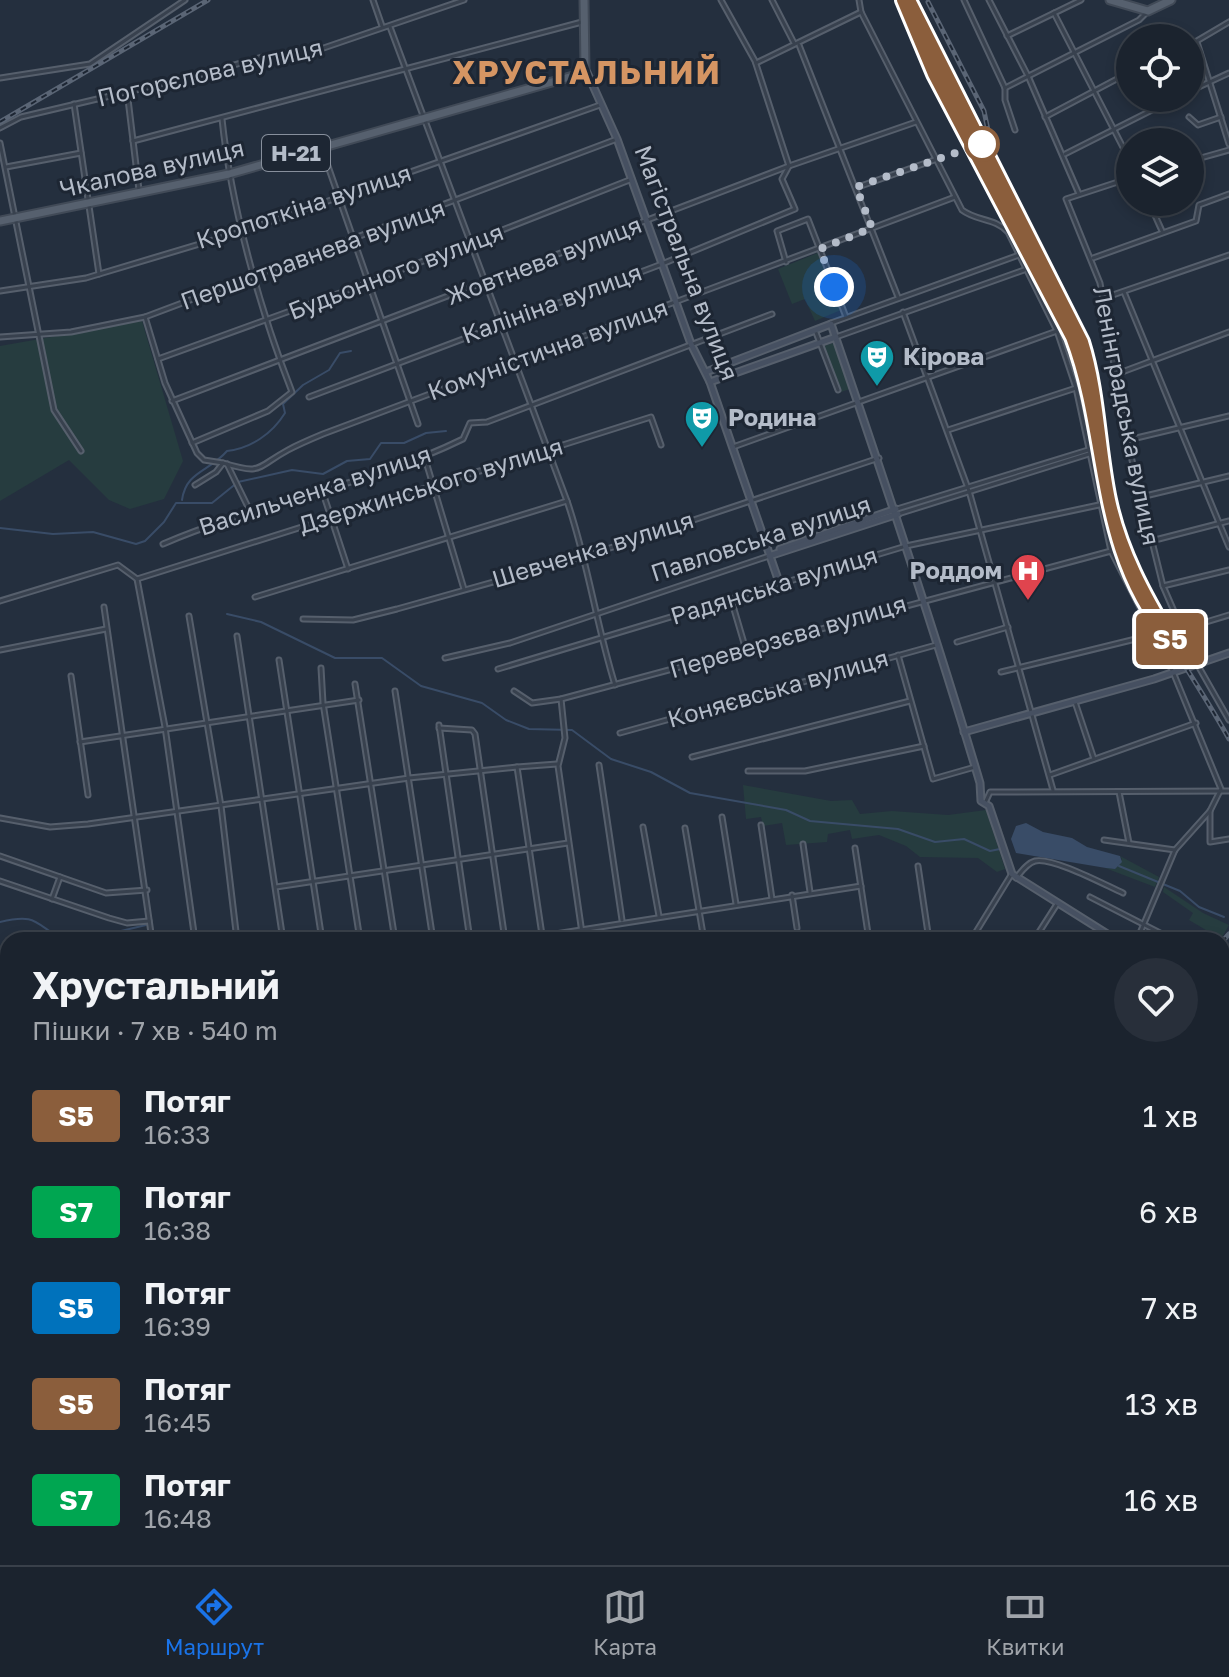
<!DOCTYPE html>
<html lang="uk">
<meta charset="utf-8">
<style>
body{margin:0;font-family:"Golos Text",sans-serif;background:#282f3a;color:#f1f3f6;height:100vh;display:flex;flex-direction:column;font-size:30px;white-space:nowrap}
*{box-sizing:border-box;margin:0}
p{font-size:26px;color:#a0a4aa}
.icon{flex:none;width:44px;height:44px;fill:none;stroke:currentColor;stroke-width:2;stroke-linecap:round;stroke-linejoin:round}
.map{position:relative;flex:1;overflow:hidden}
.drawer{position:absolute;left:0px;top:932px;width:1230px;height:634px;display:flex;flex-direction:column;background:#1b232e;border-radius:24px 24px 0 0;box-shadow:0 4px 12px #0003,0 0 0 2px #39404a}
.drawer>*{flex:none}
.badge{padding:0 16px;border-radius:6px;font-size:28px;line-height:52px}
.tools{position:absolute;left:1116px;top:24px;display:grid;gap:16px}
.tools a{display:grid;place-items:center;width:88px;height:88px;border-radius:50%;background:#1b232e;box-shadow:0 4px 12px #0003,0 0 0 2px #39404a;font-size:40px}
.you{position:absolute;width:40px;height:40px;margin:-20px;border:6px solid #fff;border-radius:50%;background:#1a73e8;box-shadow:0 0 0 12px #1a73e833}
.map>.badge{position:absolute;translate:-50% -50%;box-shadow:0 0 0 4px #fff}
.round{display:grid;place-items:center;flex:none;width:84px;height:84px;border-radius:42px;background:#282f3a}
.headline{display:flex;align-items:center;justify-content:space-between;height:136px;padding:0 32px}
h1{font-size:38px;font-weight:700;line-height:60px}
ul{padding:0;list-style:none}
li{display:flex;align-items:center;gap:24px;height:96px;padding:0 32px}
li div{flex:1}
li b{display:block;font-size:30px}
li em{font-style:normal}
li .badge{min-width:88px;font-weight:700;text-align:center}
.tab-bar{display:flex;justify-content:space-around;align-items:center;height:112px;border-top:2px solid #39404a;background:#1b232e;font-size:22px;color:#a0a4aa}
.tab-bar a{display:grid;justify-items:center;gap:4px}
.tab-bar .current{color:#1a73e8}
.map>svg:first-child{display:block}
</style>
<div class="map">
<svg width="1229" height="1565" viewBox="0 0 1229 1565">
<rect width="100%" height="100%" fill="#242f3e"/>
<g fill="#263c3f">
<polygon points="820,252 841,310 815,321 805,299 792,304 778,269"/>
<polygon points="142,321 183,461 164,499 130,509 109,500 69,460 0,501 0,346"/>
<polygon points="836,342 853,388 841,392 824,346"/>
<polygon points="743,785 831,801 852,800 860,814 892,811 948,815 986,810 1005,869 997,872 978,858 920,857 906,846 879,835 852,839 850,830 828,834 827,842 786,845 782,823 763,826 761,817 746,819"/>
<polygon points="1120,856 1159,877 1155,887 1105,868 1115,869 1122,859"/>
<polygon points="1164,887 1203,913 1229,925 1221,939 1214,940 1216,936 1189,920 1193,913 1163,892"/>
</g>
<polygon fill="#394c67" points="1026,823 1043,832 1072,838 1087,847 1120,856 1122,862 1115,869 1106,868 1016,853 1011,839 1016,826"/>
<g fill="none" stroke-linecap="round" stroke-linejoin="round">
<g stroke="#394c67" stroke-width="2">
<path d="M182,500C186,471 209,472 227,451C251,448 272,434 285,413L283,404L303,385L329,370L340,353L351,351"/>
<polyline points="0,528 53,534 93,532 136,544 145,541 164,522 176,503 212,503 238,482 292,470 323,474 347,461 370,459 381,443 404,443 426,433 446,431"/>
<polyline points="227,614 261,622 335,658 382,658 421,686 482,703 506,720 529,729 572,730 611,759 651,772 690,793 786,810 810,821 898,829 935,842 964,839 990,851 1000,849"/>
<polyline points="1119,866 1180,891 1199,907 1224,917"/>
<path d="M0,922C37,913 34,923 63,940"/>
<polyline points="112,940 121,931 146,925"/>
</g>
<g stroke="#565f6c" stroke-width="7">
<g id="street">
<polyline points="373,0 382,26"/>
<polyline points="772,0 794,43"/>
<path d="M859,0L861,12L962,210C976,221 995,218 1008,232L1057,331L1076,388L1111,551L1173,672L1221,789L1210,811L1175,850L1137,940"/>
<polyline points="964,0 1005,88 1005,100 1015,130"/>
<polyline points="989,0 1028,76 1079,194"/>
<polyline points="1054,13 1130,161"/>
<path d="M390,27L567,501C588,562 596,624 615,685"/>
<polyline points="1007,36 1081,0"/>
<polyline points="1197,42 1229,144"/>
<polyline points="799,45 898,297"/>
<polyline points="1190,45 1229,22"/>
<polyline points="756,63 861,12"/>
<polyline points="0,78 90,64 185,0"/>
<polyline points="1005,88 1139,20 1148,11"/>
<polyline points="127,91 139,190"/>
<polyline points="1190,91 1229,73"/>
<polyline points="74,104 99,274"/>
<polyline points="1045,117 1130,72"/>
<polyline points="1189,117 1198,125 1221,117"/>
<polyline points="0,128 21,117 199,75 262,57 309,53 464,0"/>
<polyline points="133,141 582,22"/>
<polyline points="0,143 54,410 81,451"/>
<polyline points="322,149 418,424"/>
<polyline points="1065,154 1176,98"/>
<polyline points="1190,161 1229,150"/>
<polyline points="6,167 81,153"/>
<polyline points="1130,178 1066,199 1100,283 1127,440 1163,586 1196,662 1229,720"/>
<polyline points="858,187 937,159"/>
<polyline points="1149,202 1162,231"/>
<polyline points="1093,258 1196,221 1199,205 1229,194"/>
<polyline points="786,262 777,231 808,219 846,317"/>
<polyline points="0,291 86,278 243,231 600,105"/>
<polyline points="1124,292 1229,547"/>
<polyline points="1104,298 1229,255"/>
<polyline points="903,312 969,491 1053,790"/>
<polyline points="145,317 165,383 197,453 204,460 223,463"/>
<polyline points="831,323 1019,255"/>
<polyline points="815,330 838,390"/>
<polyline points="0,337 71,332 145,317 617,139"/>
<polyline points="836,337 1024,270"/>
<polyline points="158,359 370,282 632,179"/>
<polyline points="1114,375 1229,332"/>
<polyline points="309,397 662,264 795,209 782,179 789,166 755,61 721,0"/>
<polyline points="172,401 789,166 916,122"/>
<polyline points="948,430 1076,388"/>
<polyline points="1128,440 1229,416"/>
<path d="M192,443L268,411L292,392C260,310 231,206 222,119"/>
<polyline points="733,447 1057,331"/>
<polyline points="424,455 464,589"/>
<polyline points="227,464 250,511"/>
<path d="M195,485L216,472L223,463C263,475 255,468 288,450C299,444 311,439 323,434L955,197"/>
<polyline points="323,493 348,569"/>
<polyline points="1141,497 1229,476"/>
<polyline points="897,509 1088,450"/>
<polyline points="898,514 1089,454"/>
<polyline points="1151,541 1229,521"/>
<path d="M163,544C261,502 367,486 463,439L470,423L487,422L772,314"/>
<polyline points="137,579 476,472 545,454 547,450 651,417 661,445"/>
<polyline points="1163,586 1229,570"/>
<polyline points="255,597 567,501"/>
<polyline points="731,599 746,650"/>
<polyline points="0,601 118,565 137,579 165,727 195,940"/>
<polyline points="104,607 152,940"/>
<polyline points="189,616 221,806 237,940"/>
<polyline points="303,619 353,620 397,609 586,556 879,458"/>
<polyline points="1183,629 1229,615"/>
<polyline points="237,636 283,940"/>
<polyline points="957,642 1008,627"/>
<polyline points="0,650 106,629"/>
<polyline points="898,655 933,779 975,767"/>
<polyline points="445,658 510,643 769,556"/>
<polyline points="279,660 322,940"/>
<polyline points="321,668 323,703 360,940"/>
<polyline points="498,669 906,546 1099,505"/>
<polyline points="1001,672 1152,635"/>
<polyline points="71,676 88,795"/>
<polyline points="355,684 395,940"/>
<polyline points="395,691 433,940"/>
<polyline points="514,691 532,703 561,699 1111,551"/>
<polyline points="561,699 565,738 558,766 583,940"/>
<polyline points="1075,702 1094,759"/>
<polyline points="439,725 470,940"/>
<polyline points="439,728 472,730 475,734 505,940"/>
<polyline points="620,733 936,645"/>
<polyline points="80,742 359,700"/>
<polyline points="692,757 910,701"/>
<polyline points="599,765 622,920"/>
<polyline points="517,767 557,764"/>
<polyline points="748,771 805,771 924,746"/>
<polyline points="1050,775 1196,723"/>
<polyline points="1119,792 1129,843"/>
<polyline points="985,803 990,792 1229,791"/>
<polyline points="1210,811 1210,842 1229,839"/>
<polyline points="722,817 736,904"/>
<polyline points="0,818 50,827 88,824 409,778 517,767 542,935"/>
<polyline points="761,825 772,899"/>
<polyline points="643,827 659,916"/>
<polyline points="685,828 704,940"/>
<polyline points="1104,840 1175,850"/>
<polyline points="803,844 810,892"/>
<polyline points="855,848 869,940"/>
<polyline points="0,856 106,893 147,890"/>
<polyline points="918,866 929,940"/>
<path d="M1016,878C1021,872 1027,863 1035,861C1053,857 1105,885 1123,893"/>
<polyline points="0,881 109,918 127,923 149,921"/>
<polyline points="276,887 568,843"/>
<polyline points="792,895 797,928"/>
<polyline points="1090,897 1174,940"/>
<polyline points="52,899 60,877"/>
<polyline points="517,940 861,886"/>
<polyline points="832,940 868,933"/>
<polyline points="971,940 1011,875"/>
<polyline points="1034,940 1057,904"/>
<polyline points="0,971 8,964"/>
<polyline points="0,1000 8,1009"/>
<polyline points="0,1072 8,1080"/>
<polyline points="0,1098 8,1091"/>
<polyline points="1222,1122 1229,1119"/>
<polyline points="0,1146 8,1155"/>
<polyline points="1222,1197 1229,1191"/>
<polyline points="0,1212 8,1220"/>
<polyline points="1222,1235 1227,1294 1222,1311"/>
<polyline points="0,1243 8,1235"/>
<polyline points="0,1280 8,1284"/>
<polyline points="1222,1335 1229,1337"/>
<polyline points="0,1338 8,1341"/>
<polyline points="1222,1383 1229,1383"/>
<polyline points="0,1386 8,1387"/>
<polyline points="0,1426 8,1427"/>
<polyline points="1227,1433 1229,1445"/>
<polyline points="0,1467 8,1468"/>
<polyline points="1222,1479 1229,1478"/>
<polyline points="0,1524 8,1524"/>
<polyline points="1222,1526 1229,1526"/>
<polyline points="201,1558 201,1565"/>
<polyline points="294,1558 294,1565"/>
<polyline points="331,1558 332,1565"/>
<polyline points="56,1565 56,1558"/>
<polyline points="79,1565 194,1558"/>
<polyline points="422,1565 429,1558"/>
<polyline points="1026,1565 1030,1558"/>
<polyline points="1142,1565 1144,1558"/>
<polyline points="1178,1565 1179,1558"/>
</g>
</g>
<g stroke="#565f6c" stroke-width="9">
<g id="secondary">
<polyline points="585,68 617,139 691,344 710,382 780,585"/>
<path d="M706,372L831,324C883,476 934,628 980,783L981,801L989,806L1012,874L1117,940"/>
<polyline points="710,382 836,337"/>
<polyline points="780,549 896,509"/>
<polyline points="769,556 898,514"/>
<polyline points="964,732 1154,679 1229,653"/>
<polyline points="1098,1565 1100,1558"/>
</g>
</g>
<g stroke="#414a57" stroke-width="11">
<g id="primary">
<polyline points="1110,0 1148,11 1171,0"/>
<polyline points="0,221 229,174 580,74 585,68 584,0"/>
</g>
</g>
<use href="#street" stroke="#38414e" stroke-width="3"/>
<use href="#secondary" stroke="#465061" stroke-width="5"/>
<use href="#primary" stroke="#56606e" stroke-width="7"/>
<g stroke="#5a6575" stroke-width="5">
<g id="rail">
<path d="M909,0L1078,333C1103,393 1098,462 1115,524C1136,601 1191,670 1229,739"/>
<polyline points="928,2 984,111 990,140"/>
<polyline points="0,122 208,0"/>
<polyline points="1222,942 1229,934"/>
<polyline points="1222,1191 1229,1184"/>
<polyline points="727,1558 733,1565"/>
<polyline points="993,1565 999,1558"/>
</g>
</g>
<use href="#rail" stroke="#1d2633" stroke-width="2" stroke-dasharray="6" stroke-linecap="butt"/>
</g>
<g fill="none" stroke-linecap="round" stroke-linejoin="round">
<g stroke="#fff" stroke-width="18">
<path id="line" d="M903,0L934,74L1072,337C1111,440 1094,549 1171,640C1144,595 1120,551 1109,500C1098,448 1098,393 1082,342L909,0"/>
</g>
<use href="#line" stroke="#8b5e3c" stroke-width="12"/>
<polyline stroke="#b4bcc9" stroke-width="8" stroke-dasharray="0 14.4" points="834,287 820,249 872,228 856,187 982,144"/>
</g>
<defs>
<g id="theatre-pin" transform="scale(1.8)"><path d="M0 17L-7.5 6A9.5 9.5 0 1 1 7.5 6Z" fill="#0f9aa8" stroke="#1d2633"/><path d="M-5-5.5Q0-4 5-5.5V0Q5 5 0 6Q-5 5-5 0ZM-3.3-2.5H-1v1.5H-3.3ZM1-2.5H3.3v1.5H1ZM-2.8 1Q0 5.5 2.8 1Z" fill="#fff"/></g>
<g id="hospital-pin" transform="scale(1.8)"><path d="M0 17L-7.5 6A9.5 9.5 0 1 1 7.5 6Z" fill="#e0444e" stroke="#1d2633"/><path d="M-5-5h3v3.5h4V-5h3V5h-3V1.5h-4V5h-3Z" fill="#fff"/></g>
</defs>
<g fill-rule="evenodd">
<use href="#theatre-pin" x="877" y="357"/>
<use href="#theatre-pin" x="702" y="418"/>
<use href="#hospital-pin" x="1028" y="571"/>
</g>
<circle fill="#fff" stroke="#8b5e3c" stroke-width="4" cx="982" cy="144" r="16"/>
<g text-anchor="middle" stroke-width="6" stroke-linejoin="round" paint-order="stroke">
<rect fill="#1d2633" stroke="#878f9c" stroke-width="2" x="262" y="135" width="68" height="36" rx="6"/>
<g font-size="22" font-weight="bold" fill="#b4bcc9">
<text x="296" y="161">Н-21</text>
</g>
<g font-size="24" fill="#b4bcc9" stroke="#1d2633">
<text transform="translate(210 73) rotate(-13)" y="8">Погорєлова вулиця</text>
<text transform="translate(152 169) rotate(-13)" y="8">Чкалова вулиця</text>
<text transform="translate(304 207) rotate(-18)" y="8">Кропоткіна вулиця</text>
<text transform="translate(313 255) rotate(-20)" y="8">Першотравнева вулиця</text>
<text transform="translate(544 261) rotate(-21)" y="8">Жовтнева вулиця</text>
<text transform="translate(686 263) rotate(69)" y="8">Магістральна вулиця</text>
<text transform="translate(396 272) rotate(-21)" y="8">Будьонного вулиця</text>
<text transform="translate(552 304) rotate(-20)" y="8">Калініна вулиця</text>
<text transform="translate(548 350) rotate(-20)" y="8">Комуністична вулиця</text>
<text transform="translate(1126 416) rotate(79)" y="8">Ленінградська вулиця</text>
<text transform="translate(431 486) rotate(-17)" y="8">Дзержинського вулиця</text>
<text transform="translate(315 491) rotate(-18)" y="8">Васильченка вулиця</text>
<text transform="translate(761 539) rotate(-18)" y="8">Павловська вулиця</text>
<text transform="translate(593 550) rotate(-17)" y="8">Шевченка вулиця</text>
<text transform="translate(774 586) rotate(-17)" y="8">Радянська вулиця</text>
<text transform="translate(788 637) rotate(-16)" y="8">Переверзєва вулиця</text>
<text transform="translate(778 689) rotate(-16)" y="8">Коняєвська вулиця</text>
</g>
<g font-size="24" font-weight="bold" fill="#b4bcc9" stroke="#1d2633" text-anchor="start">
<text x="903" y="365">Кірова</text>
<text x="728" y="426">Родина</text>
<text x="1002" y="579" text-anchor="end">Роддом</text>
</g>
<g font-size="32" font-weight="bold" letter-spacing="2" fill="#d59563" stroke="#1d2633">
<text x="587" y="84">ХРУСТАЛЬНИЙ</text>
</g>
</g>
</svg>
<div class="tools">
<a><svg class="icon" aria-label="locate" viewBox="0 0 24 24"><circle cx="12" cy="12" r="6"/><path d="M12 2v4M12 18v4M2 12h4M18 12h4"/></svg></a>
<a><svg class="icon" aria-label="layers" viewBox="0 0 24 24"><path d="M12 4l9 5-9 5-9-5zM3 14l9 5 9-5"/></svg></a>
</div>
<div class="you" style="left:834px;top:287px"></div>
<b class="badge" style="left:1170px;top:639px;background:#8b5e3c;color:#fff">S5</b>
<section class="drawer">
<div class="headline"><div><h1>Хрустальний</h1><p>Пішки · 7 хв · 540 m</p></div><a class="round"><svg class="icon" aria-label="heart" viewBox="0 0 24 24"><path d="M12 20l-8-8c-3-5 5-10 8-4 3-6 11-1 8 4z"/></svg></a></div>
<ul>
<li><span class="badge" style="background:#8b5e3c;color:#fff">S5</span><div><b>Потяг</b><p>16:33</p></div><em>1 хв</em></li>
<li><span class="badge" style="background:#00a651;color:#fff">S7</span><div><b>Потяг</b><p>16:38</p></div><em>6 хв</em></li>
<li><span class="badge" style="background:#0072bc;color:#fff">S5</span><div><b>Потяг</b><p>16:39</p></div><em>7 хв</em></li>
<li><span class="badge" style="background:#8b5e3c;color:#fff">S5</span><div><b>Потяг</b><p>16:45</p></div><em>13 хв</em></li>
<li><span class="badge" style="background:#00a651;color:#fff">S7</span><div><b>Потяг</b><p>16:48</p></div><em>16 хв</em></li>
</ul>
</section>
</div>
<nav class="tab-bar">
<a class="current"><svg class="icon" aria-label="directions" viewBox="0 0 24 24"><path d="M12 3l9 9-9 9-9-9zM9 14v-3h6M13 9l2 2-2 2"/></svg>Маршрут</a>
<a><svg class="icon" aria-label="map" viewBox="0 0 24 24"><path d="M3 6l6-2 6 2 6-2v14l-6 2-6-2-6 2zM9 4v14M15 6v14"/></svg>Карта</a>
<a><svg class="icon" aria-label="tickets" viewBox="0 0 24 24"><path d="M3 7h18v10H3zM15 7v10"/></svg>Квитки</a>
</nav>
